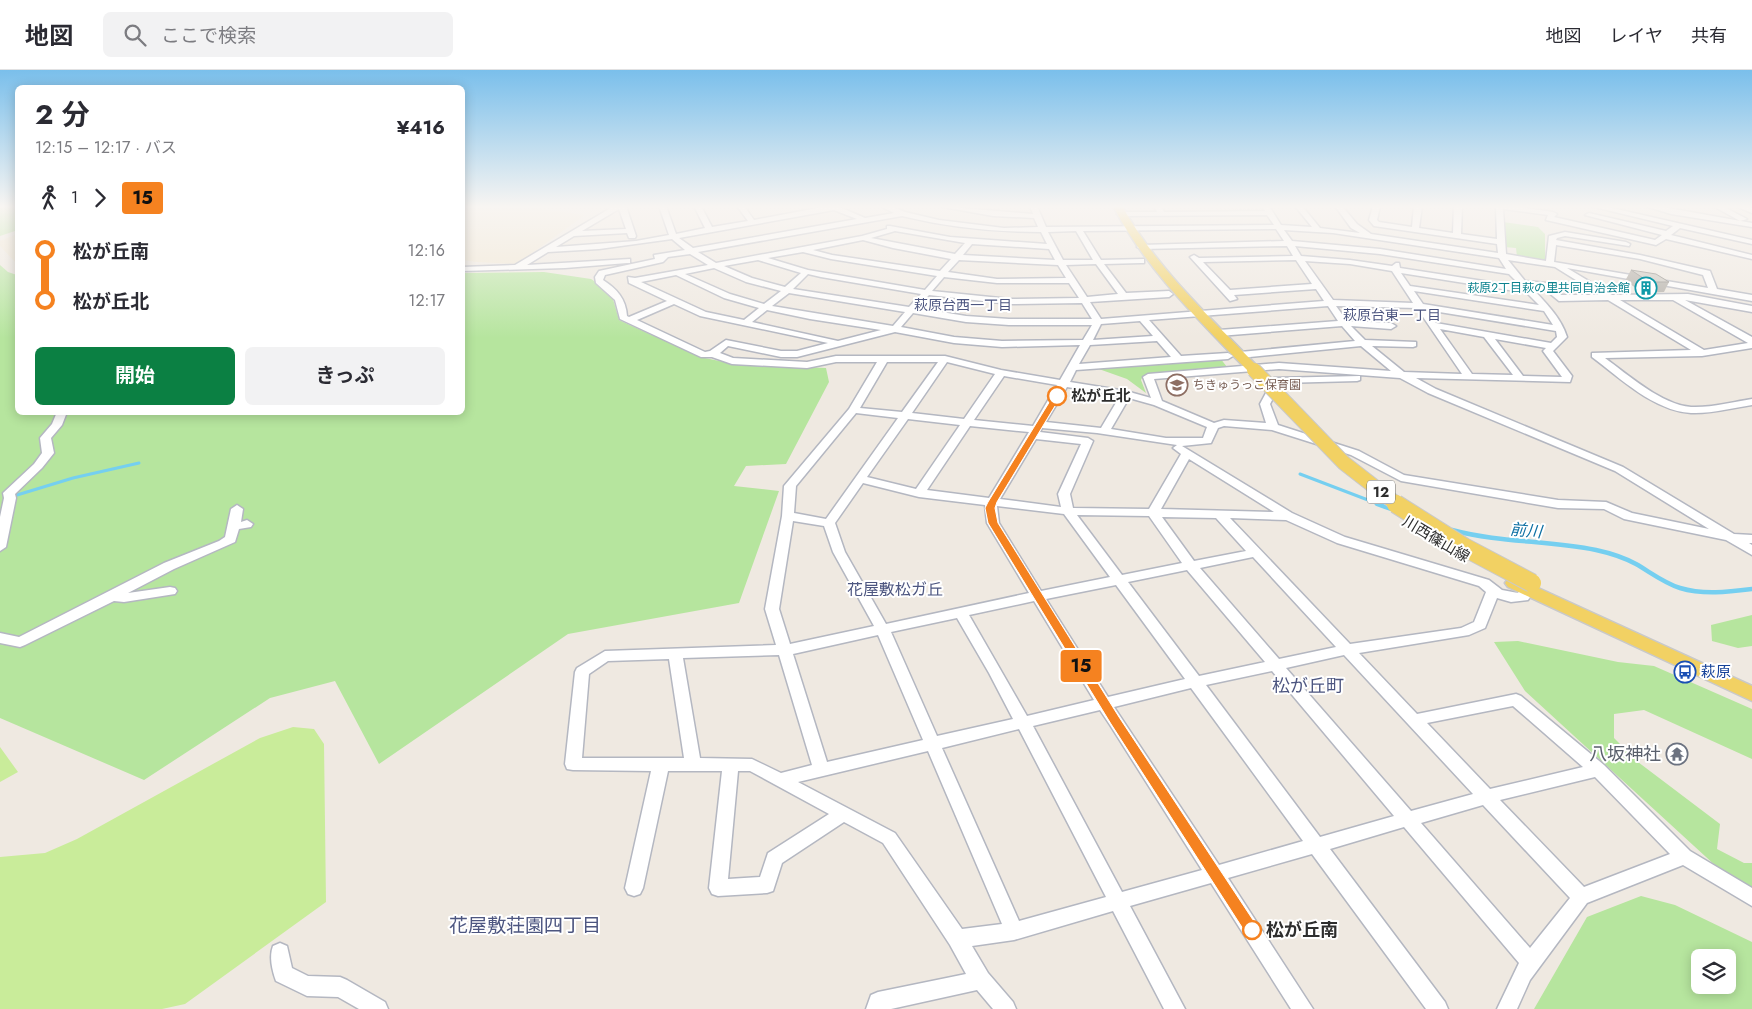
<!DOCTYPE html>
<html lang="ja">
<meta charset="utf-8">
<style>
body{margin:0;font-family:Jost,"Noto Sans JP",sans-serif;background:#f2f2f3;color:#2b2b33;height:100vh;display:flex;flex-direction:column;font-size:19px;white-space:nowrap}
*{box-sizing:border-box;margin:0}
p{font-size:16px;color:#7c7c81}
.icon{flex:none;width:28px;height:28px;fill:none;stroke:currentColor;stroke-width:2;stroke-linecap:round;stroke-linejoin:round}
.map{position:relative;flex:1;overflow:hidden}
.side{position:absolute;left:15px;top:15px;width:450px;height:330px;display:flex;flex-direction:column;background:#fff;border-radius:8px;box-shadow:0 2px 12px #0003}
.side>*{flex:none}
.badge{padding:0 10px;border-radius:4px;font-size:18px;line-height:32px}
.buttons{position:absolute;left:1691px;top:879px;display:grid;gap:10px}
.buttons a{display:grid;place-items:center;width:45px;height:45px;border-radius:8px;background:#fff;box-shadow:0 2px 12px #0003;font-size:25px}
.map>.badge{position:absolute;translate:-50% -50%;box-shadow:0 0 0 2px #fff}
.legs{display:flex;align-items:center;gap:8px;height:55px;padding:0 20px;font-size:16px}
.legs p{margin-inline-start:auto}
.head{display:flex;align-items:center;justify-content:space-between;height:85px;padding:0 20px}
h1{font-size:28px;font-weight:700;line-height:38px}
.button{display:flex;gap:10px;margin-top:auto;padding:10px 20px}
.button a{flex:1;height:58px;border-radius:8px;background:#0b8043;color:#fff;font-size:20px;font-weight:700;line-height:58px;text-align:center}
.button a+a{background:#f2f2f3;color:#2b2b33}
ul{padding:0 20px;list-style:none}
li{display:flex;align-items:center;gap:18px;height:50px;font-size:19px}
li i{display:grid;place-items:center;width:8px;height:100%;margin:0 6px;background:currentColor}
li i::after{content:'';width:12px;height:12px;margin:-6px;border:4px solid;border-radius:50%;background:#fff}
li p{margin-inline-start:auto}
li:first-child i{background:linear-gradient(#0000 50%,currentColor 0)}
li:last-child i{background:linear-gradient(currentColor 50%,#0000 0)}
header{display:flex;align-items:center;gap:30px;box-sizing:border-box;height:70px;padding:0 25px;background:#fff;border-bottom:1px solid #e1e1e2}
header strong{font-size:24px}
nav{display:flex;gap:28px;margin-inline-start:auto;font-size:18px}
.search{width:350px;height:45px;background:#f2f2f3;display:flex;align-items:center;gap:12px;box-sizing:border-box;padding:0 18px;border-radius:8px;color:#7c7c81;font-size:19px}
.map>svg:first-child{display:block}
</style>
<header>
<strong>地図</strong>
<div class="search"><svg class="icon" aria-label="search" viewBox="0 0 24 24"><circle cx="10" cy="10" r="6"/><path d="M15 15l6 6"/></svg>ここで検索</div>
<nav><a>地図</a><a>レイヤ</a><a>共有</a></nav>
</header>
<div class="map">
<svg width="1752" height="939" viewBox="0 0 1752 939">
<rect width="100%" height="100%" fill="#efe9e1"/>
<g fill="#f0e6d1">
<polygon points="462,136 520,136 585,145 517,194 477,192 463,190"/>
<polygon points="17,164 18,164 17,194 0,176 0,171"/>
</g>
<g fill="#b6e59e" fill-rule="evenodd">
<polygon points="0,136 17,136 18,160 0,166"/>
<polygon points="1503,152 1538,157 1545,164 1545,191 1517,187 1516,178 1504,177"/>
<polygon points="0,195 8,202 17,205 18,342 462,342 463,203 544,202 591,209 611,222 619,250 700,287 734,294 826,298 829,312 786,394 746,396 734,416 779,421 739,533 568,564 379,694 335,611 270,628 144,710 0,648"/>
<polygon points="1220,288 1227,297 1164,302 1143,306 1141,310 1146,323 1127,309 1096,298"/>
<polygon points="1752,545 1752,576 1738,578 1712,571 1711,555"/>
<polygon points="1518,571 1618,592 1654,596 1752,639 1752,689 1644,640 1614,644 1614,668 1638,692 1720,754 1717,779 1744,793 1752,793 1752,820 1730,809 1525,621 1494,572"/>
<path d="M1641,826L1675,835L1752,872V939H1534L1587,847ZM1700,888H1728V915H1700Z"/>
</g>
<g fill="#c9ec9a">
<polygon points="293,657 314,659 324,674 326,832 185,934 162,939 0,939 0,787 45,783 77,769 260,668"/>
<polygon points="0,677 18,702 0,712"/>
</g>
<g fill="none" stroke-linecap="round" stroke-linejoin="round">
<g stroke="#75cff0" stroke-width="3">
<polyline points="1300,404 1381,435"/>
<polyline points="17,425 73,408 139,393"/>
</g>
<g stroke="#75cff0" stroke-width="4.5">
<polyline points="1377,434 1391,439"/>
<path d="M1452,460C1500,473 1548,470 1596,480C1610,483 1623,487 1636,494C1650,502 1664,513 1680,518C1703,525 1728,522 1752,519"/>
</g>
<g stroke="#b4b7c1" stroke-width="3">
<g id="minor">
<path d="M614,136H626L636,166L635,168H629L627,163L574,166L556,177L636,171L669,165L659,136H666L676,164L705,158L694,136H701L712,157L748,151L737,136H744L754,150L828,136H837L865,148L894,143L880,136H890L905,142L939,150L1004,158L1038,157L1034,148L993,146L938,136L1033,144L1030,136H1037L1046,157L1274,155L1267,145L1121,146L1117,144L1121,142H1157L1154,136H1161L1164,142L1265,141L1262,136H1269L1281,155L1312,157L1295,136H1302L1320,158L1360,163L1351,158L1335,136H1342L1357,154L1371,164L1498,183L1497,174L1374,156L1369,150L1373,136H1380L1377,150L1379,152L1412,157L1414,136H1422L1419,158L1453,163L1454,136H1462L1461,164L1497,169L1496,138L1494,136H1513L1553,142L1557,144L1554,147L1655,170L1662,165L1585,145L1589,143L1666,161L1673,156L1590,136H1603L1752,170V174L1680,158L1671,165L1752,185V189L1666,169L1656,175L1546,150L1548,145L1503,139L1506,184L1546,191L1549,166L1565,162L1626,172L1630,174L1629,176L1565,166L1557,168L1556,170L1640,185L1710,201L1717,219L1752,225V231L1567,198L1612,225L1688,224L1752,236V242L1685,230L1752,267V278L1702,286L1605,288C1627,304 1662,335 1691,337C1711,338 1732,332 1752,329V335C1732,338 1711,344 1691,343C1654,341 1620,308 1592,287V283L1691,280L1608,230L1559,231L1542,217L1530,216C1544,231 1561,247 1567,267L1553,281L1572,306L1570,312L1416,308L1436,319L1623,397L1734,464L1752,465V473H1749L1752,475V485L1726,470L1624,449L1604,439L1558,438L1401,411L1351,385L1272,360L1224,356L1218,358L1211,373L1182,376L1292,443L1345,467L1489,510L1502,520L1518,523L1527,510H1537L1539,513L1528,530L1511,532L1497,528L1485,558L1469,565L1359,583L1417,644L1516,624L1521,626L1604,695L1690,781L1752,818V836L1683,795L1587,833L1530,910L1517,939H1497L1519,893L1404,757L1330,779L1445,932L1448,939H1426L1312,784L1228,808L1313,939H1291L1211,813L1130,836L1185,939H1164L1113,841L1014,870L972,876L988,903L1013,932L1016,939H993L977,920L891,939H866L871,925L878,922L966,904L950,875L883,773L844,752L782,793L773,821L767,823L718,826L712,824L709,818L722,701H668L643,818L640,824L634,826L628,824L625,818L651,701L573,700L567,699L565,694L575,602L577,598L605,581L776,575L765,539L782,446L784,416L849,339L877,292H836L807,298L732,294L712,287H701L620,249L615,230L596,213L595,207L599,201L655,189L654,185L685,180L672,169L599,179L548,182L527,195L630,189V193H627L565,198L462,201V197L515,195ZM619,139L626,159L582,161ZM834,140L857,149L693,178L679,168ZM902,146C948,157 993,162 1041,162L1047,174L950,167L890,156H887V159L862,166L716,193L698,182ZM1276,159L1284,171L1141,175L1137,177L1141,179L1287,176L1293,186L1199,188L1194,185L1190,187L1230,231L1237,229L1234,225L1316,219L1324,231L1101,249L1090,232L1169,227L1173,224L1169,221L1126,223L1104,194L1141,193H1144V189L1101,190L1083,161ZM1284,160L1333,163L1499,188L1506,199L1380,179L1292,171ZM895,161L965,173L955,184L871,168ZM1076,161L1093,190H1063L1048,162ZM863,170L893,178L951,189L940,201L832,185L813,180ZM972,174L1049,179L1055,190L963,185ZM1556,175L1640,189L1703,205L1708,218L1554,192ZM1295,176L1380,184L1509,204L1522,217L1400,198L1399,193H1396L1392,196L1350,190L1301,186ZM803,182L831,189L937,206L925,220L808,200L768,188ZM690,184L708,195L635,208L628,207L629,213L667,231L629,247L627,246C626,229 617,219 603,210L605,205L663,192L668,187ZM758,190L801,203L785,217L752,208L724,196ZM959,190L1058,195L1066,208L997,209L948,202ZM1296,190L1312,214L1230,220L1203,192ZM1508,190L1555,197L1600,225H1561L1547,213L1525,211ZM1305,191L1350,194L1392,201L1413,233L1333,230ZM1096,194L1118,224L1087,227L1066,195ZM714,198L746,212L781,221L764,234L730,224L685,204ZM1401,203L1527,223L1539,235L1410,216ZM808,204L821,207L921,224L909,237L793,219ZM676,205L724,228L759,238L744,250L706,242L641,212ZM944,207L997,213H1069L1079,228L1010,229L932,221ZM1414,221L1544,241L1553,255L1423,234ZM789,223L905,242L893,256L772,236ZM929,225L1010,234L1082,233L1092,249H1009L966,246L917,238ZM1620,230H1673L1748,273L1704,280ZM674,234L700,246L828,273L797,281H781L726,270L710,281L705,282L637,250ZM1328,236L1338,251L1219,260L1214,263L1219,266L1342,256L1355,271L1240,282L1235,285L1240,288L1361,276L1391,301L1279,293L1148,304L1143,307L1151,328L1126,321L1070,312L1076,300L1228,289L1233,286L1228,283L1181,286L1149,250ZM1336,236L1417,238L1462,304L1404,302L1372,276L1413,277L1416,276V272L1365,270L1351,256L1391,259L1396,256L1391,253L1347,251ZM767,240L810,249L881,260L838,271L752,252ZM1427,240L1556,261L1557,267L1551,273L1436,253ZM913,243L966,252L1009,255H1092L1083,270L1002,271L954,267L901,257ZM1140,251L1153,266L1093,270L1101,254ZM1440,259L1484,267L1513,305L1472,304ZM895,262L954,273L1002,277L1080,275L1060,310L1001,300L945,286H836L807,292L733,288L720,283L728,276L781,287H797ZM1495,269L1546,278L1543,281L1562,307L1523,306ZM1157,271L1171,287L1079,294L1090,275ZM887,292H938L902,342L860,338ZM947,292L995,304L964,349L912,343ZM1279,299L1400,308L1428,323L1615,401L1709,459L1632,443L1606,432L1558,430L1404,405L1359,381L1278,355L1270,334L1281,313L1357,311L1360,310V306L1274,308L1260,334L1266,353L1224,350L1214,353L1162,331L1154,309ZM1004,306L1057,315L1033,356L974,350ZM1067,317L1120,326L1101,358L1046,352ZM1129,328L1154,335L1207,357L1203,368H1166L1111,359ZM856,343L898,348L826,449L794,443L796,416ZM908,349L960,355L916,419L867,407ZM970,356L1029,362L989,428L927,420ZM1042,358L1097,363L1177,375L1173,378L1181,384L1149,439L1073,438L1070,424L1093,371L1088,368L1040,362ZM1036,369L1081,374L1058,424L1061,437L1000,429ZM1189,389L1274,442L1161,439ZM863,413L919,427L985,435L987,453L1029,523L886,554L845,482L835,453ZM997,436L1064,444L1110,507L1041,521L999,453ZM1077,445L1149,446L1182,493L1122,505ZM1162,447L1216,448L1246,481L1194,491ZM1230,448L1286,450L1337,473L1479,516L1486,522L1474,552L1461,558L1350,574ZM793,451L824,456L833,482L874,556L790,574L779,539ZM1253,487L1336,577L1279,589L1200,498ZM1187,500L1265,592L1199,606L1128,512ZM1116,515L1185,609L1108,627L1046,529ZM1034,531L1094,630L1027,646L969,545ZM957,548L989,603L1013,649L937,666L891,562ZM878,565L923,670L827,692L793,584ZM779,585L812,695L781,703L752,689L700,688L683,588ZM1344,585L1473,724L1411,741L1286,598ZM669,589L684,688H582L589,604L608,591ZM1272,601L1394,746L1320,767L1206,615ZM1191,618L1303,771L1219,795L1114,637ZM1513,636L1583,697L1490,719L1427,653ZM1100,640L1110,655L1202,800L1122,822L1033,656ZM1019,659L1106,827L1019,851L942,678ZM928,681L1002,854L962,859L895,763L798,712ZM738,701H750L829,744L768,783L760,807L728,809ZM1595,707L1670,784L1584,817L1500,730ZM1483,735L1570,828L1530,878L1421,753Z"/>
<polygon points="1645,136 1657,136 1752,153 1752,157 1671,144"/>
<polygon points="1713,136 1722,136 1747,149 1740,151"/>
<polygon points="1737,136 1752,138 1752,143 1738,137"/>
<polygon points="57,342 67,342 62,355 51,368 54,383 42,398 15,424 16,428 6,477 0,481 0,447 4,428 3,423 34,394 42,383 40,368 52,354"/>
<polygon points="237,435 243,439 241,452 247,450 253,454 251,457 239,459 235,472 174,499 128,523 170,517 175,518 177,521 175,524 124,532 114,531 25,575 20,577 0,573 0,563 19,567 164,493 219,471 225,467 231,439"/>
<path d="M280,873L287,876L292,898L308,906L340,907L347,910L385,932L388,939H359L338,927L307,926L276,911C272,900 269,886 273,876Z"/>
</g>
</g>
<g stroke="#c9c9c9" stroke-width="3">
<g id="major">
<path d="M1113,136H1122C1157,199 1209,246 1258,297L1260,300L1258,303H1250C1199,250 1147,201 1113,136Z"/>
<polygon points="1514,507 1752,616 1752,631 1508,517 1505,513 1508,509"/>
</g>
</g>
<use href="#minor" fill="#fff" fill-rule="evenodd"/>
<use href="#major" fill="#f2d163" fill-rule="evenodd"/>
<g stroke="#c9c9c9" stroke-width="16" stroke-linecap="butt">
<polyline id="major-bridge-far1" points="1254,300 1344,393 1398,435"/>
</g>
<g stroke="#c9c9c9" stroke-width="20" stroke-linecap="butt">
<polyline id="major-bridge" points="1396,434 1464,477 1532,513"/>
</g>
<use href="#major-bridge-far1" stroke="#f2d163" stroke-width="14"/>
<use href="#major-bridge" stroke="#f2d163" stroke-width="18"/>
</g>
<polygon fill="#afaba4" points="1631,200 1669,212 1664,222 1644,223 1625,211"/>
<polygon fill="#cbc7bf" stroke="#8e8b86" points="1631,200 1656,204 1669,212 1649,212"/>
<linearGradient id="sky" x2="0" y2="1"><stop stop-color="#7abfeb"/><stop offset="0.51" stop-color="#f8f5f2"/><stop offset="1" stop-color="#f8f5f2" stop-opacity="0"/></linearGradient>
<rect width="1752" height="268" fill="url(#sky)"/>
<polygon fill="#f58220" stroke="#fff" points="1057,323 1061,326 997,432 995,438 998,453 1119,647 1257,856 1259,860 1257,865 1252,867 1247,865 1111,654 988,453 985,438 988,432 1053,326"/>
<defs>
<g id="building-ring" transform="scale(1.125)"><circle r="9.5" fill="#fff" stroke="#0f9aa8" stroke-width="1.5"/><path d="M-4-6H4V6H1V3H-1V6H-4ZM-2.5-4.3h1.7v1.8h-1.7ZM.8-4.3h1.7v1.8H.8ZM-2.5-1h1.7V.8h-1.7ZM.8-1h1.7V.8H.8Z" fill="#0f9aa8"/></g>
<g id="school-ring" transform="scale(1.125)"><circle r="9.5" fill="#fff" stroke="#8d6e63" stroke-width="1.5"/><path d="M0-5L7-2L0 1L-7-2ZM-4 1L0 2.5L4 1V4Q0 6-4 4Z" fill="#8d6e63"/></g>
<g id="bus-ring" transform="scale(1.125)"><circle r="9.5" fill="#fff" stroke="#1a4fb4" stroke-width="1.5"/><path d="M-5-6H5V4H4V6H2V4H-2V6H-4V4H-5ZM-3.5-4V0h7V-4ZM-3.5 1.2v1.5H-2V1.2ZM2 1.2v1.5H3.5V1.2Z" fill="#1a4fb4"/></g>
<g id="temple-ring" transform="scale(1.125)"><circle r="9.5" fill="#fff" stroke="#6b7280" stroke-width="1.5"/><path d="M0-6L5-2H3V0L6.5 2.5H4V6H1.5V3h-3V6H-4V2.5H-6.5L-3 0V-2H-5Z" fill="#6b7280"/></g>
</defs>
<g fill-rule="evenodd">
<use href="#building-ring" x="1646" y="218"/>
<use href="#school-ring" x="1177" y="315"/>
<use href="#bus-ring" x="1685" y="602"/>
<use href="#temple-ring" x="1677" y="684"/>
</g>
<g fill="#fff" stroke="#f58220" stroke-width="2.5">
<circle cx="1057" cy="326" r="9"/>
<circle cx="1252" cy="860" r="9"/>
</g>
<g text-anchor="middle" stroke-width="4" stroke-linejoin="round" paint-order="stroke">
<g font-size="12" fill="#0d838f" stroke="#fff" text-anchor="end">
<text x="1630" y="222">萩原2丁目萩の里共同自治会館</text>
</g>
<g font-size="12" fill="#785e54" stroke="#fff" text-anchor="start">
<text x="1193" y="319">ちきゅうっこ保育園</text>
</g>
<g font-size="14" fill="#4d5680" stroke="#fff">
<text x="963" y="240">萩原台西一丁目</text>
<text x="1392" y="250">萩原台東一丁目</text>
</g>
<rect fill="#fff" stroke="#6d6d6d" stroke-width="1" x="1367" y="410.5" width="28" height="23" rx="4"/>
<g font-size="14" font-weight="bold" fill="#2e2e2e">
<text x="1381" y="427">12</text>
</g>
<g font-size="15" font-weight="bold" fill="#2e2e2e" stroke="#fff" text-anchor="start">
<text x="1071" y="331">松が丘北</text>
</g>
<g font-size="15" fill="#2e2e2e" stroke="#fff">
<text transform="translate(1436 469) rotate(31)" y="5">川西篠山線</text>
</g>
<g font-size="15" fill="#164399" stroke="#fff" text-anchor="start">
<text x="1701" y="607">萩原</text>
</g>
<g font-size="16" font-style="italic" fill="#0d6fa3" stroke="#fff">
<text transform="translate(1526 460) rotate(5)" y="6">前川</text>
</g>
<g font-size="16" fill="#4d5680" stroke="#fff">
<text x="895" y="525">花屋敷松ガ丘</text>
</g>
<g font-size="18" fill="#4d5680" stroke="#fff">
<text x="1308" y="622">松が丘町</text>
</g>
<g font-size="18" fill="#5b616d" stroke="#fff" text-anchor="end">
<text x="1661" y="690">八坂神社</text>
</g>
<g font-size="18" font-weight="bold" fill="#2e2e2e" stroke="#fff" text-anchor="start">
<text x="1266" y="866">松が丘南</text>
</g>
<g font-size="19" fill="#4d5680" stroke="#fff">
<text x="525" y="862">花屋敷荘園四丁目</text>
</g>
</g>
</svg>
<div class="buttons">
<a><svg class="icon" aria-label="layers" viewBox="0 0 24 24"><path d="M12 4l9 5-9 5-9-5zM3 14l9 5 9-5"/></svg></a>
</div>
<b class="badge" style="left:1081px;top:596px;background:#f58220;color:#111">15</b>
<section class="side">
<div class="head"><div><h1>2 分</h1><p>12:15 – 12:17 · バス</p></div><b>¥416</b></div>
<div class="legs"><svg class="icon" aria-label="walk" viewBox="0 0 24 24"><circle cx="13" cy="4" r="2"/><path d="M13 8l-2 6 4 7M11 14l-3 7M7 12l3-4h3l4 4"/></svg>1<svg class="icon" aria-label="forward" viewBox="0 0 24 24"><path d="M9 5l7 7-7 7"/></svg><b class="badge" style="background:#f58220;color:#111">15</b></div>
<ul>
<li><i style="color:#f58220"></i><b>松が丘南</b><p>12:16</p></li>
<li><i style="color:#f58220"></i><b>松が丘北</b><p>12:17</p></li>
</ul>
<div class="button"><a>開始</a><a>きっぷ</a></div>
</section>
</div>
